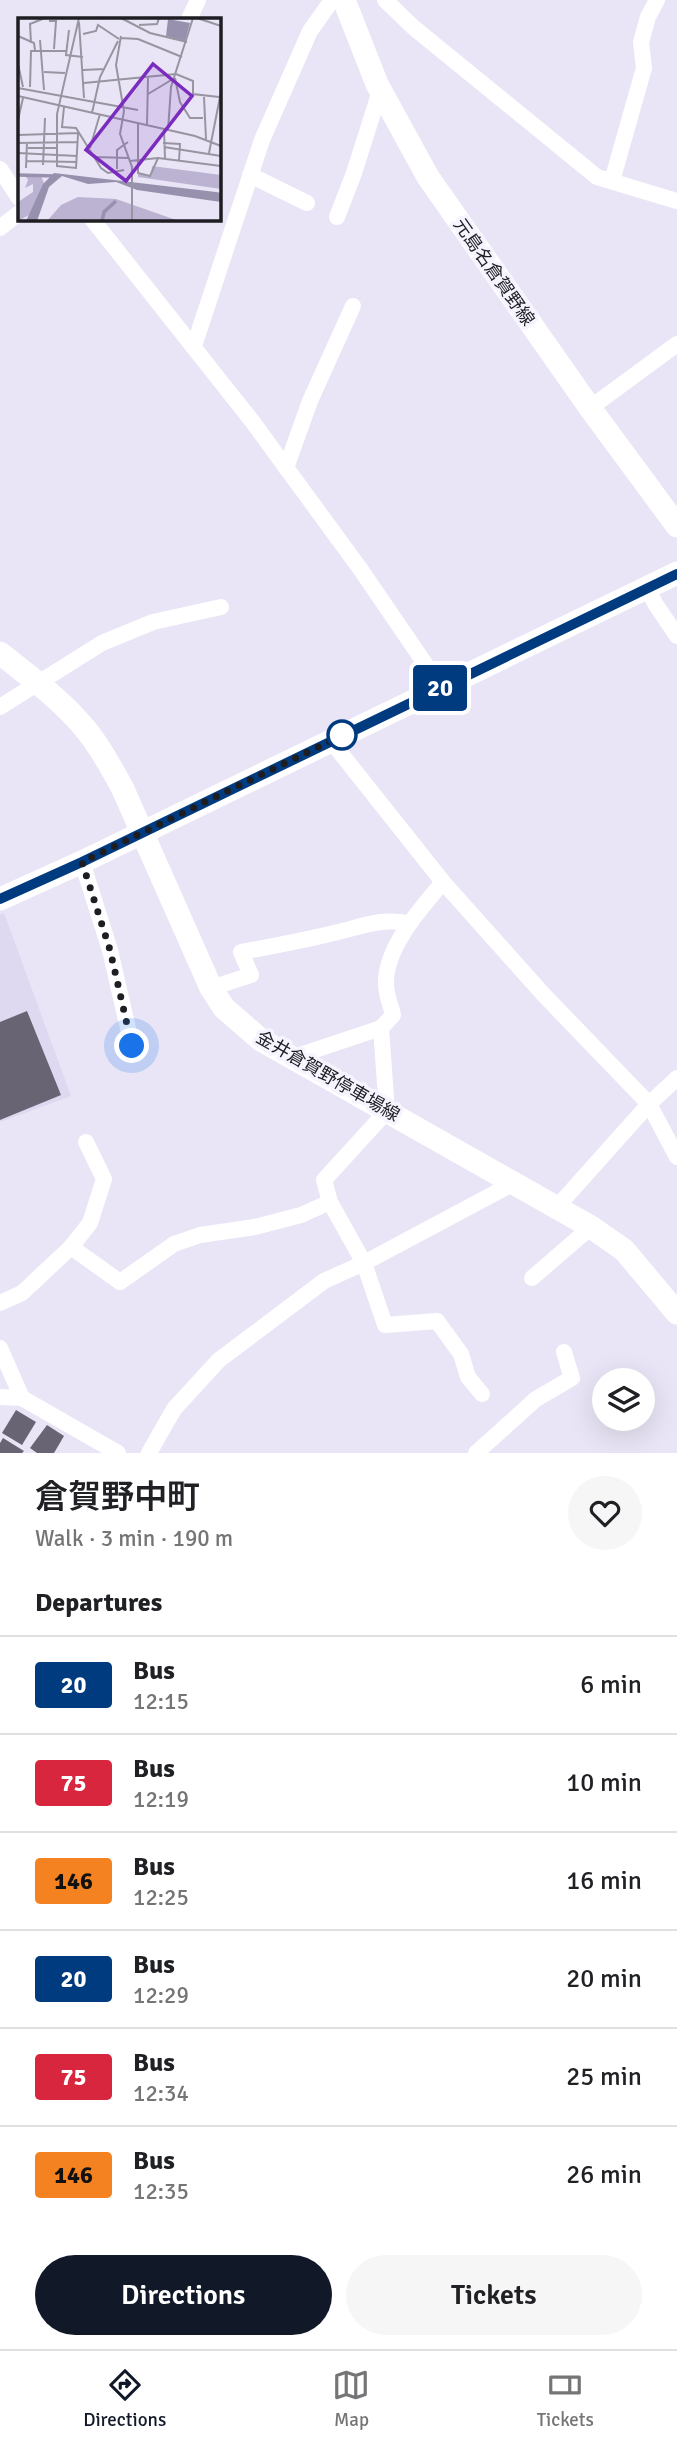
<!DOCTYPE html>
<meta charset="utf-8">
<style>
body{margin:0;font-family:Signika,"Noto Sans JP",sans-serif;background:#f6f6f6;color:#202124;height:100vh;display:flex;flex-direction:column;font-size:26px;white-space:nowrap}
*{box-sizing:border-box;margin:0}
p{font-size:23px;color:#757577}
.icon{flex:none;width:38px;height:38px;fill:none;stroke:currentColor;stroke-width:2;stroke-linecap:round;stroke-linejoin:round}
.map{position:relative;height:1453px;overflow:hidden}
.sheet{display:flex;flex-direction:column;background:#fff;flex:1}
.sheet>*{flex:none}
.badge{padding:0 14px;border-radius:5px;font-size:24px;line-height:46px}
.tools{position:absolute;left:592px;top:1368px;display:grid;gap:14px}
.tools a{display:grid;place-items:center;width:63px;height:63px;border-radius:50%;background:#fff;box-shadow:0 7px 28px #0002;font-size:35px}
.you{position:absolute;width:35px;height:35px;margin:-18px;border:5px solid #fff;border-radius:50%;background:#1a73e8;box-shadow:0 0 0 10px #1a73e833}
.map>.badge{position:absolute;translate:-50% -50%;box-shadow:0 0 0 4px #fff}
h2{padding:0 35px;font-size:26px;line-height:63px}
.round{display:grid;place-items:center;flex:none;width:74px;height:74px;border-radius:37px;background:#f6f6f6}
.head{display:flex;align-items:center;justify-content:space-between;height:119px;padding:0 35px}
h1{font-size:33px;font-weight:600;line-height:52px}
.primary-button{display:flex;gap:14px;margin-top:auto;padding:14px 35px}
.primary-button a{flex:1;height:80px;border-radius:42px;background:#111827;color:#fff;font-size:28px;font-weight:600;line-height:80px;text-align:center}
.primary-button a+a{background:#f6f6f6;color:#202124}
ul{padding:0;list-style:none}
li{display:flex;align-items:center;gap:21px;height:98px;padding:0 35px;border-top:2px solid #e0e0e0}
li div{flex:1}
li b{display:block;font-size:26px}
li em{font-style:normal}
li .badge{min-width:77px;font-weight:700;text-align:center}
.tabs{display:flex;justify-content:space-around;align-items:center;height:98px;border-top:2px solid #e0e0e0;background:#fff;font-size:19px;color:#757577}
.tabs a{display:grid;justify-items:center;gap:4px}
.tabs .current{color:#111827}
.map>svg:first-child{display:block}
</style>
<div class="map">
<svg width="677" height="1453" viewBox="0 0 677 1453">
<rect width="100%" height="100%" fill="#e9e5f6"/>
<polygon fill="#ded8f0" points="4,913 71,1096 0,1122 0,915"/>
<g fill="#686473">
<polygon points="27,1011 61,1095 0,1120 0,1022"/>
<polygon points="16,1410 36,1422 22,1445 2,1433"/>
<polygon points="47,1425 64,1436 54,1453 37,1453 30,1448"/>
<polygon points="3,1438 24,1451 22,1453 0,1453 0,1443"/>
</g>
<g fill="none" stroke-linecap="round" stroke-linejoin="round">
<g stroke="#fff" stroke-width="16">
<polyline points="385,0 413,27 597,177 677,201"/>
<polyline points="189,19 198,0"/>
<polyline points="0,169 19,198"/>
<polyline points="250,175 307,203"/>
<polyline points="612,181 644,68 641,42 648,17 657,0"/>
<polyline points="337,217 354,173 380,91"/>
<polyline points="92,219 252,421 361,570 441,687"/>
<polyline points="0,228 19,213"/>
<polyline points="194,346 262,140 310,31 332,0"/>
<polyline points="590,408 677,344"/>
<polyline points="286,468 310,401 353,306"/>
<polyline points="647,588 656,605 677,636"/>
<polyline points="0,707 102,643 153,622 221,607"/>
<polyline points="331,741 443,882 543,994 649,1104 677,1157"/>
<polyline points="82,862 110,950 132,1046"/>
<path d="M211,988L251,975L241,952C274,946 306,940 338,932C363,926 382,918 408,923"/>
<polyline points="381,1028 387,1111 324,1180 330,1202 364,1263 385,1325 437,1321 461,1354 468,1377 482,1394"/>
<path d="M294,1057L381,1028L393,1015C391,1005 385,993 386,982C386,947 421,908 443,882"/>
<polyline points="557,1207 649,1104 677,1078"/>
<polyline points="71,1247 120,1282 174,1244 200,1235 255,1227 301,1215 330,1202"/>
<polyline points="532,1278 591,1227"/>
<polyline points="0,1303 22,1293 71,1247 90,1223 104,1179 86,1142"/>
<polyline points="0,1348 22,1398"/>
<polyline points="0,1397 22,1398 118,1453"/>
<polyline points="149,1453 174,1409 219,1360 324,1281 364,1263 514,1183"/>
<polyline points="476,1453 536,1399 572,1378 564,1352"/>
</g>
<g stroke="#fff" stroke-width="23">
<polyline points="344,0 377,84 428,177 590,408 677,526"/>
<path d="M0,653C30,677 63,701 87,731C101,748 111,768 122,787L211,988L224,1008L261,1040L591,1227L624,1250L677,1313"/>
<polyline points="0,899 82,862 677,573"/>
</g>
</g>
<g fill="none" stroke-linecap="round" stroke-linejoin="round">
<g stroke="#fff" stroke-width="16">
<polyline id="line" points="0,899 82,862 677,574"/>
</g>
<use href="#line" stroke="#003b80" stroke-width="10"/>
<polyline stroke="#1e1d22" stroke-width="7" stroke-dasharray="0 12.6" points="132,1046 110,950 82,862 353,730 342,735"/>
</g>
<circle fill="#fff" stroke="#003b80" stroke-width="3.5" cx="342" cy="735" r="14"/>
<g text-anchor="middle" stroke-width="7" stroke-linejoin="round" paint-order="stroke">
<g font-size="18" fill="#1e1d22" stroke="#f6f4fe">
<text transform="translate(494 272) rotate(55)" y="6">元島名倉賀野線</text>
<text transform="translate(328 1076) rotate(30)" y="6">金井倉賀野停車場線</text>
</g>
</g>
<g transform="translate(18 18)">
<rect width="203" height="203" fill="#e9e5f6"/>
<path d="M134,148L203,157V171L120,159V155L133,158ZM22,156L26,165L11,197L0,203V184L15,174V166L7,170L10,162L7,157ZM60,179L98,181L161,203H29L43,187Z" fill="#bbb3d1"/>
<path d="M150,1L172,5L167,23L148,18ZM36,155L198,174L203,175V184L119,172L98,164L70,166L44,158L31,169L19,203H8L25,166Z" fill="#9891ae"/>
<path fill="none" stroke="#9891ae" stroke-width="3.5" d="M0,157L37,158M84,203L86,194L98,183"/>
<path fill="none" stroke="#9895a1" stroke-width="2" d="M103,0L132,15L169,24M179,0L203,8M31,3H38L36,31M61,4L66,80M121,7L139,6L141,0M51,12L48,37L65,39M65,16L78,13L80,7L101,21M0,18L16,25L17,32M103,18L98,47L106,93L102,116L114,149V203M103,20L120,21L164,39M22,22L26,72M13,25L12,6L27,0M0,46L5,69M65,52L86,51M26,54L47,55M157,60L162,84L172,100H185M66,65L158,56L175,63V76L201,79M12,69L13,33H48M0,70L120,92M130,76L155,61M0,78L177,118L203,128M186,79L188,121M46,89L44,109L58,110L83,150L90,155L106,152M74,95L82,59L100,23M0,102L5,80M120,105V155L132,158L140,140M129,107L130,60M146,111L147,141M150,112L153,69L175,0M60,116L58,150L39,148V96L61,0M0,117L61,115M0,125L60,124M145,125L162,126L161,143M146,129L203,138M10,130H39M72,130L82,96M0,135L59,138M191,135L203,74M76,139L111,140M9,143L59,144M112,143L140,140L203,148M25,147L27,100M8,150L9,124M99,151V132L110,124"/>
<path fill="#7b2cbf" fill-opacity="0.15" stroke="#7b2cbf" stroke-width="3.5" d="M135,46L174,78L108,163L68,132Z"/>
<rect width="203" height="203" fill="none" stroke="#1e1d22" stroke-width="3.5"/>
</g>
</svg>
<div class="tools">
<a><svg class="icon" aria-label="layers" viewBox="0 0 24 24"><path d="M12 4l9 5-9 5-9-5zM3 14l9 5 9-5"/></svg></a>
</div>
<div class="you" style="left:132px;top:1046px"></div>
<b class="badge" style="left:440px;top:688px;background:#003b80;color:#fff">20</b>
</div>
<section class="sheet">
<div class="head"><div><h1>倉賀野中町</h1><p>Walk · 3 min · 190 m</p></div><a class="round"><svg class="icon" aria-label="heart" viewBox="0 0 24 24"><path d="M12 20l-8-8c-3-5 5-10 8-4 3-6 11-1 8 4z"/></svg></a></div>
<h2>Departures</h2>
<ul>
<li><span class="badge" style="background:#003b80;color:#fff">20</span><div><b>Bus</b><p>12:15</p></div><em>6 min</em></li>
<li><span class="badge" style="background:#d7263d;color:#fff">75</span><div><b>Bus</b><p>12:19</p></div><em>10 min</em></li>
<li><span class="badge" style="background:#f58220;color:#111">146</span><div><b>Bus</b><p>12:25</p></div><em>16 min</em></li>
<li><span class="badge" style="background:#003b80;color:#fff">20</span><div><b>Bus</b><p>12:29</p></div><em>20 min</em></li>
<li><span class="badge" style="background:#d7263d;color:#fff">75</span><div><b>Bus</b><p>12:34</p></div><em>25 min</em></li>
<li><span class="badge" style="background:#f58220;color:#111">146</span><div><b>Bus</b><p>12:35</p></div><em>26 min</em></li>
</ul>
<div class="primary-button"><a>Directions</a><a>Tickets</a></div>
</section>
<nav class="tabs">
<a class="current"><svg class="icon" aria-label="directions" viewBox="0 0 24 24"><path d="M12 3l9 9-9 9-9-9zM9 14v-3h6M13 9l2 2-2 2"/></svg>Directions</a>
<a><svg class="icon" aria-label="map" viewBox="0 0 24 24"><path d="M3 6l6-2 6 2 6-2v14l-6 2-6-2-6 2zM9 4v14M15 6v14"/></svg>Map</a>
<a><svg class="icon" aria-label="tickets" viewBox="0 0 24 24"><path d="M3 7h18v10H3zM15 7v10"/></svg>Tickets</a>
</nav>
